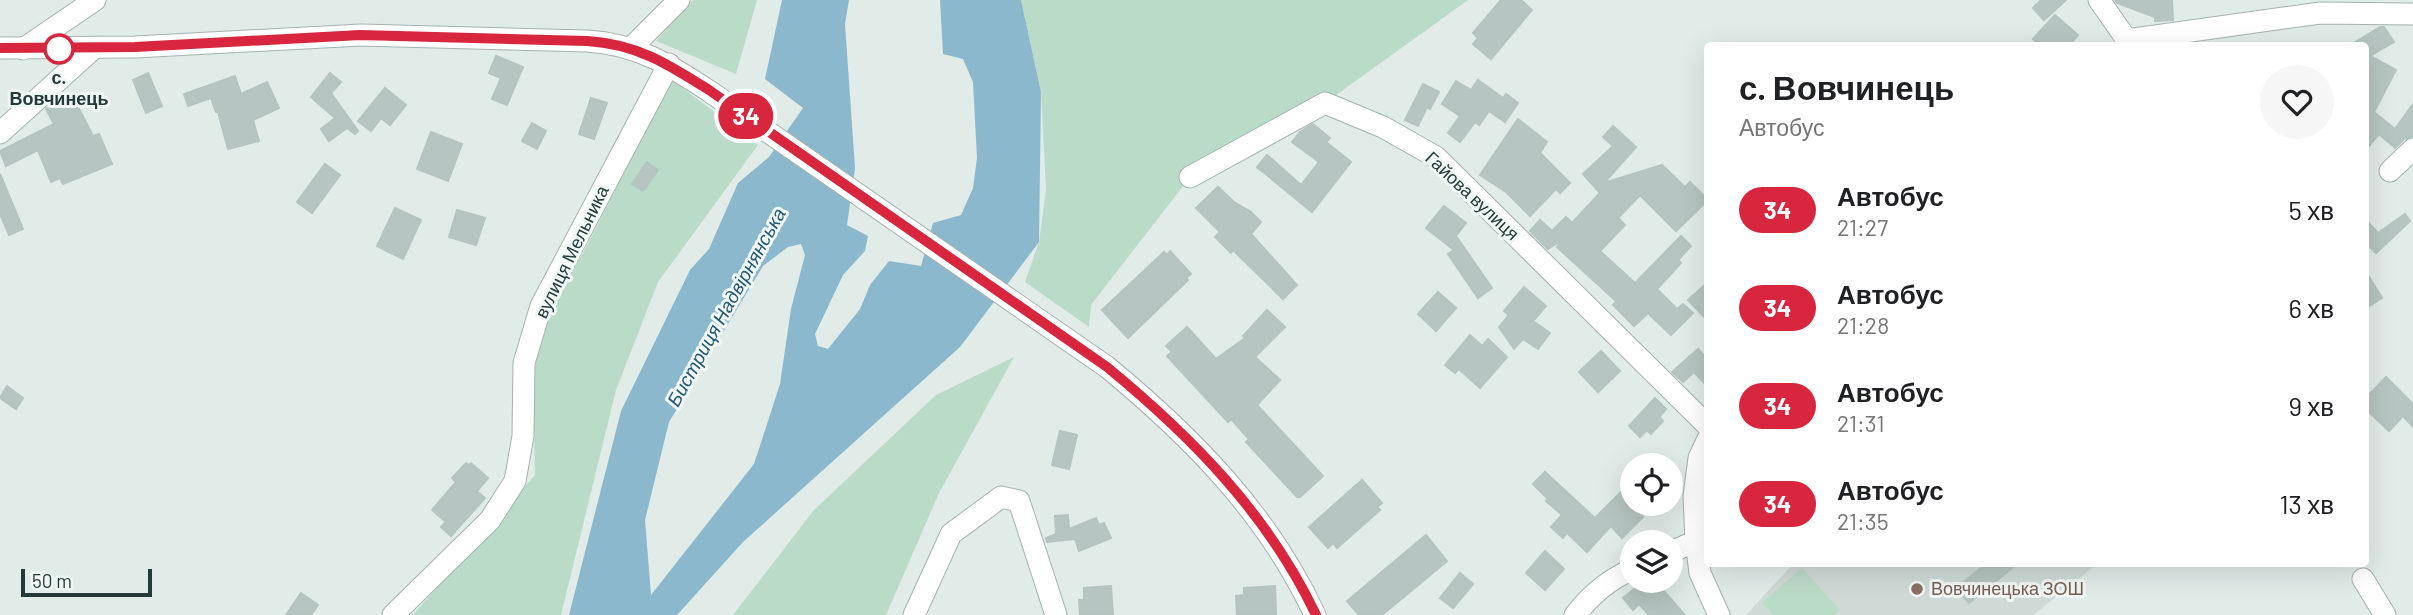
<!DOCTYPE html>
<html lang="uk">
<meta charset="utf-8">
<style>
body{margin:0;font-family:Barlow,sans-serif;background:#f6f6f6;color:#202124;height:100vh;display:flex;flex-direction:column;font-size:26px;white-space:nowrap}
*{box-sizing:border-box;margin:0}
p{font-size:23px;color:#757577}
.icon{flex:none;width:38px;height:38px;fill:none;stroke:currentColor;stroke-width:2;stroke-linecap:round;stroke-linejoin:round}
.map{position:relative;flex:1;overflow:hidden}
.drawer{position:absolute;left:1704px;top:42px;width:665px;height:525px;display:flex;flex-direction:column;background:#fff;border-radius:7px;box-shadow:0 7px 28px #0002}
.drawer>*{flex:none}
.badge{padding:0 14px;border-radius:23px;font-size:24px;line-height:46px}
.buttons{position:absolute;left:1620px;top:453px;display:grid;gap:14px}
.buttons a{display:grid;place-items:center;width:63px;height:63px;border-radius:50%;background:#fff;box-shadow:0 7px 28px #0002;font-size:35px}
.scale{position:absolute;left:21px;bottom:18px;width:131px;box-sizing:border-box;padding-left:7px;border:4px solid #223a38;border-top:0;font-size:19px;line-height:24px;white-space:nowrap;color:#223a38;-webkit-text-stroke:5px #f1f7f5;paint-order:stroke}
.map>.badge{position:absolute;translate:-50% -50%;box-shadow:0 0 0 4px #fff}
.round{display:grid;place-items:center;flex:none;width:74px;height:74px;border-radius:37px;background:#f6f6f6}
.headline{display:flex;align-items:center;justify-content:space-between;height:119px;padding:0 35px}
h1{font-size:33px;font-weight:700;line-height:52px}
ul{padding:0;list-style:none}
li{display:flex;align-items:center;gap:21px;height:98px;padding:0 35px}
li div{flex:1}
li b{display:block;font-size:26px}
li em{font-style:normal}
li .badge{min-width:77px;font-weight:700;text-align:center}
.map>svg:first-child{display:block}
</style>
<div class="map">
<svg width="2413" height="615" viewBox="0 0 2413 615">
<rect width="100%" height="100%" fill="#e1ebe8"/>
<polygon fill="#cfdad7" points="1793,564 2097,564 2033,615 1746,615"/>
<g fill="#bbdbc9">
<polygon points="693,0 757,0 736,74 656,41"/>
<polygon points="1021,0 1468,0 1325,103 1190,177 1091,305 1089,327 1025,282 1039,242 1046,189 1041,92"/>
<polygon points="672,80 758,145 658,282 616,390 561,615 413,615 535,475 533,394 537,341 557,287 582,255"/>
<polygon points="1014,357 939,493 886,615 733,615 814,510 936,395"/>
<polygon points="1802,568 1840,610 1834,615 1773,615 1762,603"/>
</g>
<path fill="#8bb8cd" fill-rule="evenodd" d="M782,0H849L845,24L855,168L847,225L868,236L865,251L843,275L815,334L818,346L828,349L860,309L870,285L889,261L921,266L933,223L961,215L973,188L977,158L973,82L963,59L943,54L940,0H1021L1041,92L1039,242L960,347L743,542L677,615H569L621,411L690,270L709,249L738,183L769,157L803,108L765,79ZM801,244L805,255L791,309L780,384L754,464L651,595L645,520L669,422L763,266L788,247Z"/>
<g fill="#b6c5c1" stroke="#b4c4c0" stroke-width="2">
<polygon points="1501,0 1521,0 1532,10 1491,59 1473,44 1478,38 1473,33"/>
<polygon points="2041,0 2066,0 2044,20 2033,8"/>
<polygon points="2115,0 2172,0 2173,20 2155,21 2155,17 2117,3"/>
<polygon points="2055,15 2078,35 2069,46 2039,46 2033,39"/>
<polygon points="2380,27 2384,27 2394,42 2370,56 2396,70 2374,112 2395,129 2413,104 2413,136 2404,139 2395,148 2379,134 2366,150 2366,46 2349,46"/>
<polygon points="496,56 523,67 507,105 492,99 501,78 489,73"/>
<polygon points="148,73 162,106 146,113 133,80"/>
<polygon points="330,73 341,82 331,93 358,131 355,134 347,128 329,141 321,129 335,118 311,97"/>
<polygon points="235,76 241,94 267,82 279,108 253,120 259,141 228,149 218,112 216,112 211,98 188,106 184,94"/>
<polygon points="1478,80 1503,98 1506,94 1518,103 1505,122 1489,111 1479,125 1475,122 1460,142 1448,133 1460,116 1442,104 1456,81 1471,90"/>
<polygon points="1423,84 1439,92 1430,109 1427,107 1418,126 1405,120"/>
<polygon points="385,88 406,105 390,125 381,118 371,131 358,121"/>
<polygon points="72,95 93,136 99,134 112,164 63,184 60,178 51,182 38,150 6,166 0,151 54,124 46,109"/>
<polygon points="591,98 607,103 594,139 579,134"/>
<polygon points="1518,119 1547,142 1540,153 1570,183 1560,193 1556,189 1530,216 1506,192 1480,175"/>
<polygon points="532,123 546,131 537,149 522,141"/>
<polygon points="1313,124 1330,138 1326,142 1351,162 1312,212 1257,167 1267,155 1301,185 1319,162 1292,142 1300,132"/>
<polygon points="1613,126 1636,147 1604,183 1662,165 1685,187 1690,182 1708,200 1676,231 1640,195 1618,218 1625,225 1600,251 1635,283 1681,236 1691,246 1678,260 1681,263 1657,289 1677,309 1683,304 1693,313 1671,335 1648,313 1634,326 1613,305 1616,301 1557,247 1562,240 1548,249 1530,231 1540,220 1552,231 1566,217 1572,223 1600,193 1583,174 1613,146 1603,137"/>
<polygon points="431,132 462,144 448,181 417,169"/>
<polygon points="647,162 658,170 643,191 632,184"/>
<polygon points="325,164 340,175 312,213 297,202"/>
<polygon points="0,174 23,229 9,235 0,214"/>
<polygon points="1218,187 1234,202 1251,212 1261,222 1251,234 1297,285 1283,299 1233,250 1231,253 1215,237 1220,232 1196,208"/>
<polygon points="1444,206 1466,223 1456,236 1492,288 1478,298 1448,254 1454,250 1426,228"/>
<polygon points="395,208 421,220 403,259 377,246"/>
<polygon points="457,210 485,218 476,245 449,237"/>
<polygon points="2405,214 2410,221 2376,253 2366,243 2366,220 2378,233"/>
<polygon points="1170,251 1191,274 1186,278 1188,280 1128,338 1102,310 1164,252 1167,255"/>
<polygon points="2366,272 2382,298 2366,308"/>
<polygon points="1708,282 1708,321 1688,300"/>
<polygon points="1524,287 1546,306 1533,321 1550,333 1538,349 1523,339 1514,349 1499,327 1509,315 1504,311"/>
<polygon points="1438,292 1456,308 1436,331 1418,314"/>
<polygon points="1267,310 1285,327 1255,357 1280,380 1257,405 1323,476 1300,497 1297,497 1246,442 1249,439 1231,419 1228,422 1167,356 1172,352 1166,346 1187,327 1216,359 1245,338 1243,336"/>
<polygon points="1470,335 1482,346 1488,339 1507,357 1480,388 1459,369 1455,373 1445,365"/>
<polygon points="1698,349 1708,360 1708,387 1694,372 1683,382 1672,372"/>
<polygon points="1601,351 1620,371 1598,392 1579,372"/>
<polygon points="2386,377 2413,404 2413,427 2403,416 2389,431 2366,409 2366,398"/>
<polygon points="7,386 23,398 16,409 0,398"/>
<polygon points="1655,398 1666,409 1659,417 1663,421 1651,434 1647,430 1640,437 1629,426"/>
<polygon points="1060,431 1077,435 1069,469 1052,465"/>
<polygon points="466,463 469,465 471,463 488,478 477,491 485,498 451,536 441,527 446,522 432,510 456,482 452,478"/>
<polygon points="1545,472 1595,518 1633,480 1633,504 1651,504 1640,514 1643,517 1622,538 1611,526 1587,552 1567,533 1563,538 1551,527 1562,515 1546,501 1548,499 1533,484"/>
<polygon points="1362,480 1382,503 1377,507 1380,510 1337,548 1333,543 1328,548 1309,527"/>
<polygon points="1068,515 1069,529 1096,518 1099,525 1104,523 1111,538 1079,551 1075,539 1047,542 1046,538 1056,534 1055,516"/>
<polygon points="1426,535 1447,561 1382,615 1359,615 1347,601"/>
<polygon points="1545,551 1564,569 1545,590 1526,573"/>
<polygon points="1986,564 2017,564 1969,603 1956,588"/>
<polygon points="1460,573 1473,584 1453,608 1440,598"/>
<polygon points="1644,581 1655,581 1685,615 1649,615 1639,604 1633,610 1623,598"/>
<polygon points="1111,586 1113,615 1080,615 1079,600 1084,600 1084,588"/>
<polygon points="1275,586 1276,615 1237,615 1236,596 1244,595 1244,588"/>
<polygon points="301,593 318,605 311,615 286,615"/>
</g>
<g fill="none" stroke-linecap="round" stroke-linejoin="round">
<g stroke="#a4b2b0" stroke-width="23">
<g id="minor">
<polyline points="2099,0 2127,40"/>
<polyline points="2125,46 2127,40 2320,13 2413,14"/>
<path d="M0,48L135,47L361,35L587,41C637,44 668,64 709,91L1107,367C1192,437 1268,514 1315,615"/>
<polyline points="631,48 679,0"/>
<polyline points="23,49 95,0"/>
<polyline points="0,133 94,48"/>
<polyline points="2390,171 2413,149"/>
<polyline points="1190,177 1325,103 1383,127 1436,157 1708,426"/>
<polyline points="1708,439 1699,458 1694,496 1696,541 1700,573 1719,615"/>
<polyline points="1671,552 1696,541"/>
<polyline points="2363,579 2385,615"/>
<polyline points="393,615 490,520 515,481 523,436 524,363 541,306 669,64"/>
<polyline points="914,615 951,534 1001,497 1019,501 1056,615"/>
<path d="M1575,615C1592,594 1608,580 1633,569"/>
</g>
</g>
<use href="#minor" stroke="#fff" stroke-width="21"/>
</g>
<g fill="none" stroke-linecap="round" stroke-linejoin="round">
<g stroke="#fff" stroke-width="16">
<path id="line" d="M0,48L135,47L360,35L587,41C637,44 668,64 709,90L1107,367C1192,437 1268,514 1316,615"/>
</g>
<use href="#line" stroke="#d7263d" stroke-width="10"/>
</g>
<circle fill="#fff" stroke="#d7263d" stroke-width="3.5" cx="59" cy="49" r="14"/>
<circle fill="#8d6e63" stroke="#f1f7f5" stroke-width="2.5" cx="1917" cy="589" r="7"/>
<g text-anchor="middle" stroke-width="6" stroke-linejoin="round" paint-order="stroke">
<g font-size="18" font-weight="bold" fill="#223a38" stroke="#f1f7f5">
<text x="59" y="84">с.<tspan x="59" dy="21">Вовчинець</tspan></text>
</g>
<g font-size="18" fill="#223a38" stroke="#f1f7f5">
<text transform="translate(1472 196) rotate(43)" y="6">Гайова вулиця</text>
<text transform="translate(572 252) rotate(-64)" y="6">вулиця Мельника</text>
</g>
<g font-size="18" fill="#785e54" stroke="#f1f7f5" text-anchor="start">
<text x="1931" y="595">Вовчинецька ЗОШ</text>
</g>
<g font-size="19" font-style="italic" fill="#205773" stroke="#f1f7f5">
<text transform="translate(726 307) rotate(-61)" y="7">Бистриця Надвірнянська</text>
</g>
</g>
</svg>
<div class="buttons">
<a><svg class="icon" aria-label="locate" viewBox="0 0 24 24"><circle cx="12" cy="12" r="6"/><path d="M12 2v4M12 18v4M2 12h4M18 12h4"/></svg></a>
<a><svg class="icon" aria-label="layers" viewBox="0 0 24 24"><path d="M12 4l9 5-9 5-9-5zM3 14l9 5 9-5"/></svg></a>
</div>
<div class="scale">50 m</div>
<b class="badge" style="left:746px;top:116px;background:#d7263d;color:#fff">34</b>
<section class="drawer">
<div class="headline"><div><h1>с. Вовчинець</h1><p>Автобус</p></div><a class="round"><svg class="icon" aria-label="heart" viewBox="0 0 24 24"><path d="M12 20l-8-8c-3-5 5-10 8-4 3-6 11-1 8 4z"/></svg></a></div>
<ul>
<li><span class="badge" style="background:#d7263d;color:#fff">34</span><div><b>Автобус</b><p>21:27</p></div><em>5 хв</em></li>
<li><span class="badge" style="background:#d7263d;color:#fff">34</span><div><b>Автобус</b><p>21:28</p></div><em>6 хв</em></li>
<li><span class="badge" style="background:#d7263d;color:#fff">34</span><div><b>Автобус</b><p>21:31</p></div><em>9 хв</em></li>
<li><span class="badge" style="background:#d7263d;color:#fff">34</span><div><b>Автобус</b><p>21:35</p></div><em>13 хв</em></li>
</ul>
</section>
</div>
